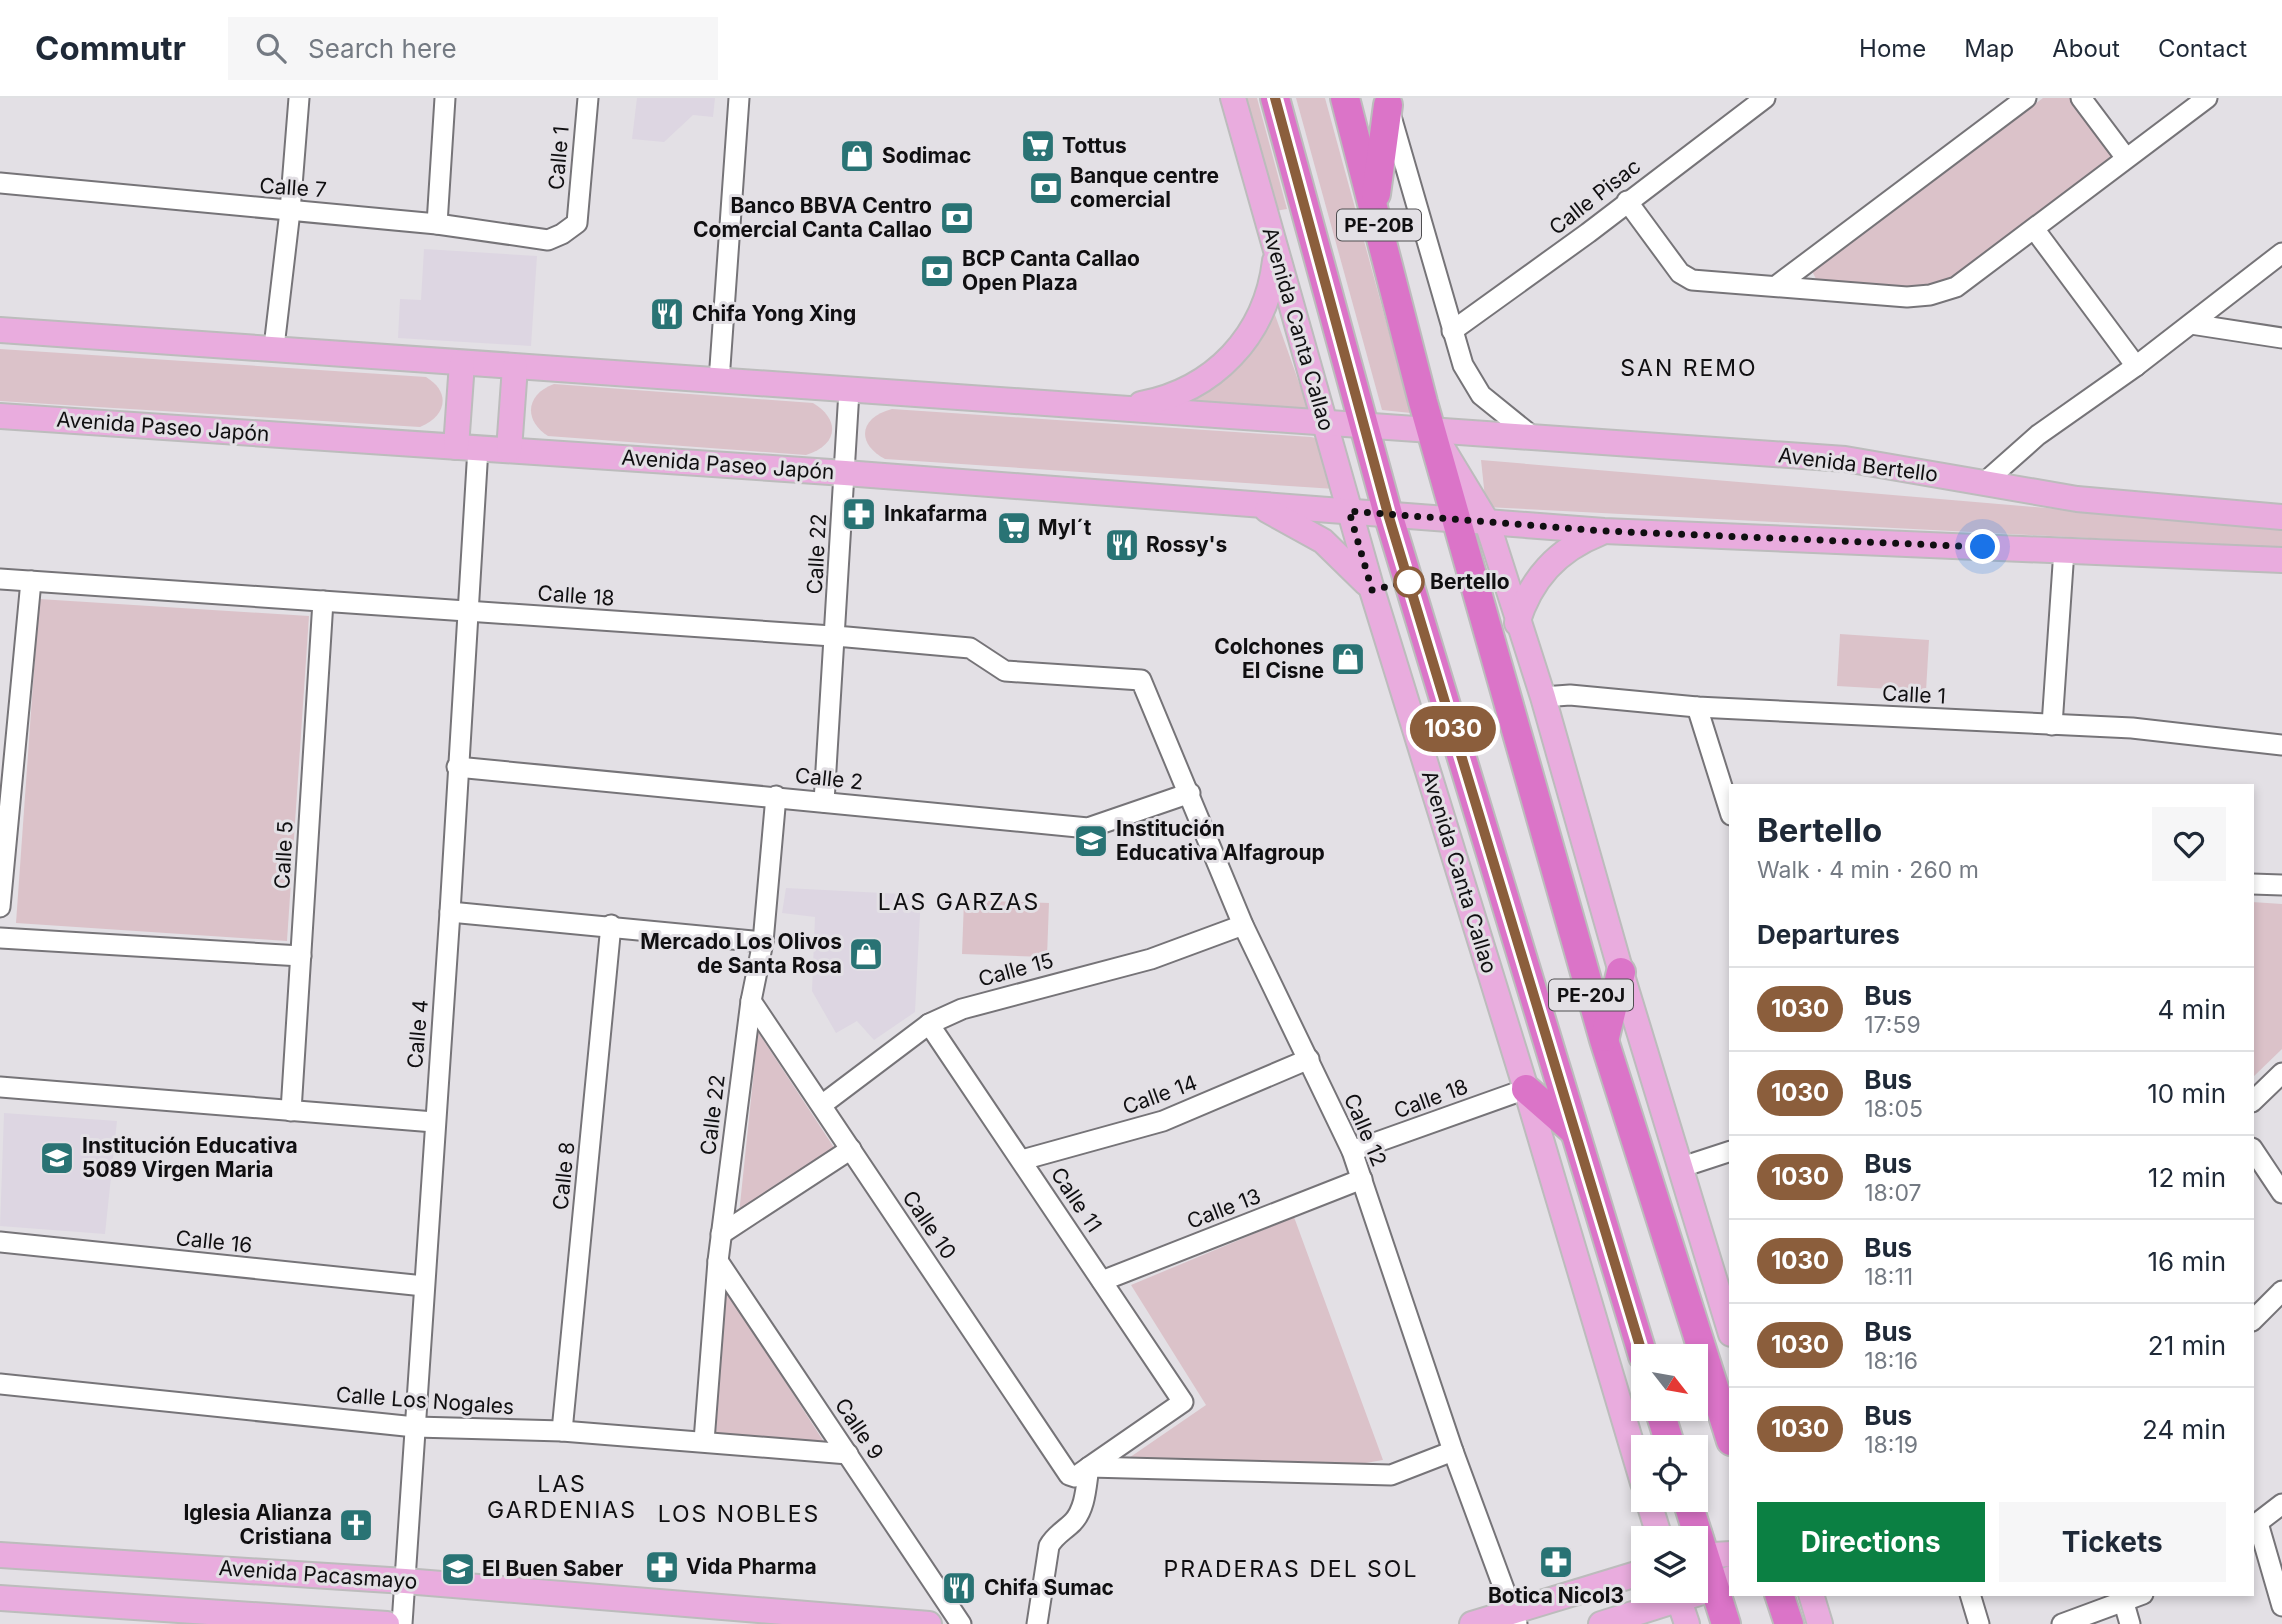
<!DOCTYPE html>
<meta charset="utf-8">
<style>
body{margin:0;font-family:Inter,sans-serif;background:#f6f6f7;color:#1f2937;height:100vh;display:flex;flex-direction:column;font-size:26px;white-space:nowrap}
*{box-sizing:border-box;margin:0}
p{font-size:23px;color:#747a83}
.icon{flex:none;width:38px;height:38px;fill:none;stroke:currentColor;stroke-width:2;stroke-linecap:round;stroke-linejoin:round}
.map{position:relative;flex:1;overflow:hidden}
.drawer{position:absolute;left:1729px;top:686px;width:525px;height:812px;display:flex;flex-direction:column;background:#fff;border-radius:0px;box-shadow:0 4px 10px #0003}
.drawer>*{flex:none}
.badge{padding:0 14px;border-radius:23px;font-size:24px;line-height:46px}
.needle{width:46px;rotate:121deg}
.buttons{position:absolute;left:1631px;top:1246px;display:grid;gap:14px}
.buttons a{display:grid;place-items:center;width:77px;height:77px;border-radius:0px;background:#fff;box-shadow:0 4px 10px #0003;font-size:35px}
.you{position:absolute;width:35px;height:35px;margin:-18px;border:5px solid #fff;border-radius:50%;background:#1a73e8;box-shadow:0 0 0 10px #1a73e833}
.map>.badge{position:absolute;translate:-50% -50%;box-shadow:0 0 0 4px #fff}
h2{padding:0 28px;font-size:26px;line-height:63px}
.round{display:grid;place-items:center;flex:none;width:74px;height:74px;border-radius:0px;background:#f6f6f7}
.overview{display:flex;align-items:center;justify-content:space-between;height:119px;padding:0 28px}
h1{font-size:33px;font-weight:700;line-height:52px}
.action{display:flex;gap:14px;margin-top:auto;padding:14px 28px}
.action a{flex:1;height:80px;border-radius:0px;background:#0b8043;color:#fff;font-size:28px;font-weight:700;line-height:80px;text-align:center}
.action a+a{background:#f6f6f7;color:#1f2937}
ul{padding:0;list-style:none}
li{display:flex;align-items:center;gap:21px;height:84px;padding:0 28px;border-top:2px solid #e0e1e3}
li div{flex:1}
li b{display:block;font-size:26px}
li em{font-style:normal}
li .badge{min-width:77px;font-weight:700;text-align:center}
header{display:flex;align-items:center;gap:42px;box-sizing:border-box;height:98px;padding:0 35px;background:#fff;border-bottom:2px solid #e0e1e3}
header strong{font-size:33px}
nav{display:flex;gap:38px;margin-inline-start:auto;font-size:24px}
.search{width:490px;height:63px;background:#f6f6f7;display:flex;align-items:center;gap:18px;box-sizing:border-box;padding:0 24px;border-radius:0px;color:#747a83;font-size:26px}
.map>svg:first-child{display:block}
</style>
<header>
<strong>Commutr</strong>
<div class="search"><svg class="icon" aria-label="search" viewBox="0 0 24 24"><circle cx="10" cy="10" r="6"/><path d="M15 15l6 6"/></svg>Search here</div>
<nav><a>Home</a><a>Map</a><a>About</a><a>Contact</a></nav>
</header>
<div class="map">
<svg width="2282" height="1526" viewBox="0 0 2282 1526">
<rect width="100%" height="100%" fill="#e3e0e5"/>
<g fill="#ddd6e2">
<polygon points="637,0 715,0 713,19 693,17 664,44 632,41"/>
<polygon points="424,151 537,158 531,248 398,240 400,201 421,202"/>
<polygon points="786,790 921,797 915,914 874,942 857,923 836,935 812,893 815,819 782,815"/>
<polygon points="4,1015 117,1023 105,1136 0,1128"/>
</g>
<g fill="#dbc2c9">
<polygon points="1244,0 1257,0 1287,111 1275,113"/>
<polygon points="1296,0 1325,0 1411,315 1382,312"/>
<polygon points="2043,0 2072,0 2118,59 1966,175 1925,191 1819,187 1812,173"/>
<path d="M1274,214L1309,313L1179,302C1224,278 1257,266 1274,214Z"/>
<path d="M0,251L426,279C451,294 447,318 420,329L0,303Z"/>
<path d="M554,286L813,305C841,322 838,347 806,357L548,338C523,322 526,296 554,286Z"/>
<path d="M892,311L1311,339L1321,341L1335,391L885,361C855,345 860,319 892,311Z"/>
<polygon points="1481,362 2282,430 2282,450 1486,409"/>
<polygon points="39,501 309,518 287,843 16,825"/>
<polygon points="1840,536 1929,542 1926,593 1837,588"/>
<polygon points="964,802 1049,805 1047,859 962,856"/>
<polygon points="2252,804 2282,806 2282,951 2252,980"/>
<polygon points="758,934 835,1051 739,1116"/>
<polygon points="1294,1119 1383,1362 1348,1368 1123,1364 1206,1307 1131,1187"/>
<polygon points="725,1190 824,1344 716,1335"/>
</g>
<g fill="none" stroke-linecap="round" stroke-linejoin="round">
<g stroke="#767478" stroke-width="23">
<g id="minor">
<polyline points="2081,0 2126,60"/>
<polyline points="1390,15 1463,267 1481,297 1533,339"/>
<polyline points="0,85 437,126 548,142 562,136 577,125 588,0"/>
<polyline points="1627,103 1680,175 1692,182 1907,199 1930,197 1956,189 2207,0"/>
<polyline points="437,126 445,0"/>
<polyline points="2035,132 2136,268"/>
<polyline points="1776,188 2026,0"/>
<polyline points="2191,226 2282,240"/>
<polyline points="1452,233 1588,135 1765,0"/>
<polyline points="274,249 290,113 299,0"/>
<polyline points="719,283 739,0"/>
<polyline points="1985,384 2038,337 2136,268 2282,155"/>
<polyline points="0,481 847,539 970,550 1005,573 1141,582 1243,827 1352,1053 1453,1353 1517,1526"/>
<polyline points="1543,599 1570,597 1697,609 2132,630 2282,647"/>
<polyline points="1697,609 1731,717"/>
<polyline points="2052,627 2064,452"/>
<polyline points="457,669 1088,730 1190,695"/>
<polyline points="824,704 849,293"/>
<polyline points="2252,786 2282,787"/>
<polyline points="0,809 31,483"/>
<polyline points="450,814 763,844"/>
<polyline points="0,840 301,858"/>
<polyline points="751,903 1069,1377 1075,1379 1089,1369 1391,1377 1453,1353"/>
<path d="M929,926L1183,1304L1089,1369C1086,1387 1086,1410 1073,1424C1064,1433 1055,1437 1049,1448L1037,1526"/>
<polyline points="0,989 434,1024"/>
<polyline points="2252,1004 2282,975"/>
<polyline points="823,1006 929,926 962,911 1151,861 1243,827"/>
<polyline points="291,1013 323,503"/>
<polyline points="2252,1050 2282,1095"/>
<polyline points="1352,1053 1526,991"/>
<polyline points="1022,1062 1163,1023 1309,961"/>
<polyline points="1679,1070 1731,1053"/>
<polyline points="721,1136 851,1051"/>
<polyline points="0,1144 424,1188"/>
<polyline points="718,1163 961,1526"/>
<polyline points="1102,1183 1362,1081"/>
<polyline points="2252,1223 2282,1193"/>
<polyline points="0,1286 415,1329 562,1333 848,1356"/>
<polyline points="562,1333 611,827"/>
<polyline points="704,1343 718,1163 751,903 763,844 776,698"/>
<polyline points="2258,1425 2282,1508"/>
<polyline points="2252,1429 2282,1406"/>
<polyline points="1970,1496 1979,1526"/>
<polyline points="2124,1505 2130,1526"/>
<polyline points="402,1526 450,814 478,350"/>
<polyline points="2062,1526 2143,1496"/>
</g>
</g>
<g stroke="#bcbcbc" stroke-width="28">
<g id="major">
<polyline points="1233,0 1372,492 1526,991 1643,1385"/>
<polyline points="0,232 1845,361 2077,401 2282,419"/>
<path d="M1141,306C1214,292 1266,238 1275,163"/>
<polyline points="0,318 845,375 1604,433 2282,462"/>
<polyline points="1441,348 1487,424 1543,599 1621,874 1731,1236"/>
<polyline points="456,349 462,265"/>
<polyline points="509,352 515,269"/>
<polyline points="1267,412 1323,443 1366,485"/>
<path d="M1517,525C1531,481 1557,452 1600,435"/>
<polyline points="1648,1402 1660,1440"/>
<polyline points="0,1457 405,1483 929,1526"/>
<polyline points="1696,1458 1731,1456"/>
<polyline points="1676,1493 1687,1526"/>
<polyline points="1811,1496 1820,1526"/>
<polyline points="0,1500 387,1526"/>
<polyline points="1472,1526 1643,1474"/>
<polyline points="1601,1526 1715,1490 1731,1480"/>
</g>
</g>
<g stroke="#bcbcbc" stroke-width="32">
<g id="highway">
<polyline points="1275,0 1388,416 1643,1258"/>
<polyline points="1345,0 1423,304 1604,942 1731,1343"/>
<polyline points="1376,96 1388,7"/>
<polyline points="1605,939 1621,874"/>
<polyline points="1526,991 1574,1033"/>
<polyline points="1659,1311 1671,1349"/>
<polyline points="1687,1402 1726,1526"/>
<polyline points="1779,1496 1789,1526"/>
</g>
</g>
<use href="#minor" stroke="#fff" stroke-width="19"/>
<use href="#major" stroke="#e9acde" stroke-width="24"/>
<use href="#highway" stroke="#db74c8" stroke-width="28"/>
</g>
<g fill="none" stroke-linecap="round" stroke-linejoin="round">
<g stroke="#fff" stroke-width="16">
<polyline id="line" points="1275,0 1388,416 1643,1258"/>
</g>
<use href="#line" stroke="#8b5e3c" stroke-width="10"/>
<polyline stroke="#100f11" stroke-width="7" stroke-dasharray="0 12.6" points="1409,484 1372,492 1349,413 1604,433 1983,449"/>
</g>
<defs>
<g id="supermarket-square" transform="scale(1.75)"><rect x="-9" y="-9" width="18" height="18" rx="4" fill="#297374" stroke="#e3e0e5"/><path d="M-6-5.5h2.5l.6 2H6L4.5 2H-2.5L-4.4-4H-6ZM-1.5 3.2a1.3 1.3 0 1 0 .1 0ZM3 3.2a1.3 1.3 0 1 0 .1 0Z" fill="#fff"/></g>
<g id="shop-square" transform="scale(1.75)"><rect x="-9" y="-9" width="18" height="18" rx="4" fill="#297374" stroke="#e3e0e5"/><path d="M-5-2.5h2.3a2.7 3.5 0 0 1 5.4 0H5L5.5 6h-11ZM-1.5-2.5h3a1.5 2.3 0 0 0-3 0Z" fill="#fff"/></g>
<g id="bank-square" transform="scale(1.75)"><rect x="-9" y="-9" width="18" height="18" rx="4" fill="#297374" stroke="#e3e0e5"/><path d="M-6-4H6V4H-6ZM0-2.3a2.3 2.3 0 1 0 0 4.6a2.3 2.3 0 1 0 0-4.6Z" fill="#fff"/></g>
<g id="restaurant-square" transform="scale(1.75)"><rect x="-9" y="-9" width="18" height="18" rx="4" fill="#297374" stroke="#e3e0e5"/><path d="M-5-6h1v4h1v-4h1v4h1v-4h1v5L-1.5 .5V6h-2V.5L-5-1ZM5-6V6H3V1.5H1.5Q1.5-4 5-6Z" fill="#fff"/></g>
<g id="pharmacy-square" transform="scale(1.75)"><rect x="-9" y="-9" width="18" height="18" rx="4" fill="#297374" stroke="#e3e0e5"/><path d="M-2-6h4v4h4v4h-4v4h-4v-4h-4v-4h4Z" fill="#fff"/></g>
<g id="school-square" transform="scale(1.75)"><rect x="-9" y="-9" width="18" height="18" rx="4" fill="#297374" stroke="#e3e0e5"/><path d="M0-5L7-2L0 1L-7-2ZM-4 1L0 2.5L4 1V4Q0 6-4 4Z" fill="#fff"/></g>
<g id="church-square" transform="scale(1.75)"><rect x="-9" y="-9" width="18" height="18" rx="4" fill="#297374" stroke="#e3e0e5"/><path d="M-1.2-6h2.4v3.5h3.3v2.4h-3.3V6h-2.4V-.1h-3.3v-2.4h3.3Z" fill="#fff"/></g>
<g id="university-square" transform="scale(1.75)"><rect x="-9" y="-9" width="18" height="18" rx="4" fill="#297374" stroke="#e3e0e5"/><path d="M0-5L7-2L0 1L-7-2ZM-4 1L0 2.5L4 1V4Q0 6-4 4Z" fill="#fff"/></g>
</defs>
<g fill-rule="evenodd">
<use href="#supermarket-square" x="1038" y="48"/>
<use href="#shop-square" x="857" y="58"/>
<use href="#bank-square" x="1046" y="90"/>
<use href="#bank-square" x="957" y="120"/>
<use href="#bank-square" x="937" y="173"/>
<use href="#restaurant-square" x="667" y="216"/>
<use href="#pharmacy-square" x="859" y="416"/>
<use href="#supermarket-square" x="1014" y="430"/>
<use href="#restaurant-square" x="1122" y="447"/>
<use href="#shop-square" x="1348" y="561"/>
<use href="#school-square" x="1091" y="743"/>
<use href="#shop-square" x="866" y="856"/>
<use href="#school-square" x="57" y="1060"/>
<use href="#church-square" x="356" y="1427"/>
<use href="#pharmacy-square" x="1556" y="1464"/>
<use href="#pharmacy-square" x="662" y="1469"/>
<use href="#university-square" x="458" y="1471"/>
<use href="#restaurant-square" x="959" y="1490"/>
</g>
<circle fill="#fff" stroke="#8b5e3c" stroke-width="3.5" cx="1409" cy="484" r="14"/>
<g text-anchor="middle" stroke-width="6" stroke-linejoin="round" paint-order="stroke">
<g fill="#e3e0e5" stroke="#4f4e51" stroke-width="2">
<rect x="1337" y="111.5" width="84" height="31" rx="5"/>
<rect x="1549" y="881.5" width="84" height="31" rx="5"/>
</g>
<g font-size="19" font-weight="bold" fill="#100f11">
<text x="1379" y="134">PE-20B</text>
<text x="1591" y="904">PE-20J</text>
</g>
<g font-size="21" font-weight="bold" fill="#100f11" stroke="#e3e0e5" text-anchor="start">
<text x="1062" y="55">Tottus</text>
<text x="882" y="65">Sodimac</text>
<text x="1070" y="85">Banque centre<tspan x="1070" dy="24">comercial</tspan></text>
<text x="932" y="115" text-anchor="end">Banco BBVA Centro<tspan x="932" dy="24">Comercial Canta Callao</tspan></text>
<text x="962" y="168">BCP Canta Callao<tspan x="962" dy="24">Open Plaza</tspan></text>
<text x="692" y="223">Chifa Yong Xing</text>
<text x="884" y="423">Inkafarma</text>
<text x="1038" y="437">Myl´t</text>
<text x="1146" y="454">Rossy's</text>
<text x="1324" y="556" text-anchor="end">Colchones<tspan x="1324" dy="24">El Cisne</tspan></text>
<text x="1116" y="738">Institución<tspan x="1116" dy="24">Educativa Alfagroup</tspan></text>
<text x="842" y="851" text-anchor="end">Mercado Los Olivos<tspan x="842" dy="24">de Santa Rosa</tspan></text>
<text x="82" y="1055">Institución Educativa<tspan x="82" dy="24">5089 Virgen Maria</tspan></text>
<text x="332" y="1422" text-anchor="end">Iglesia Alianza<tspan x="332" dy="24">Cristiana</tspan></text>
<text x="686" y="1476">Vida Pharma</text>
<text x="482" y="1478">El Buen Saber</text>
<text x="984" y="1497">Chifa Sumac</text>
<text x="1556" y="1505" text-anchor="middle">Botica Nicol3</text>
</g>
<g font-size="21" fill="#100f11" stroke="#e3e0e5">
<text transform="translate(559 60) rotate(-85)" y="7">Calle 1</text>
<text transform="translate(293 90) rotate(4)" y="7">Calle 7</text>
<text transform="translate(1595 99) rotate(-38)" y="7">Calle Pisac</text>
<text transform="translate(1298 231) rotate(74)" y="7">Avenida Canta Callao</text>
<text transform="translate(163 329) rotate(4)" y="7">Avenida Paseo Japón</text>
<text transform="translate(728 367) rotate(4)" y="7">Avenida Paseo Japón</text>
<text transform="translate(1858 367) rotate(7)" y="7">Avenida Bertello</text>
<text transform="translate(817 456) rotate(-87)" y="7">Calle 22</text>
<text transform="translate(576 498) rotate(4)" y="7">Calle 18</text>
<text transform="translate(1914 597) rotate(3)" y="7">Calle 1</text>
<text transform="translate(829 681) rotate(6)" y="7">Calle 2</text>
<text transform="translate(284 757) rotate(-87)" y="7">Calle 5</text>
<text transform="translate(1459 774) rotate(73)" y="7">Avenida Canta Callao</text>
<text transform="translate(1016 872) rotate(-15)" y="7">Calle 15</text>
<text transform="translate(418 936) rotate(-85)" y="7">Calle 4</text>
<text transform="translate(1160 997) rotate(-20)" y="7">Calle 14</text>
<text transform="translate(1431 1001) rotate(-20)" y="7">Calle 18</text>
<text transform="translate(713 1017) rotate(-83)" y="7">Calle 22</text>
<text transform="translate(1365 1032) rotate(67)" y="7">Calle 12</text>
<text transform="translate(564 1078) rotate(-84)" y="7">Calle 8</text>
<text transform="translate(1076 1102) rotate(56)" y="7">Calle 11</text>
<text transform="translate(1224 1111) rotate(-21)" y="7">Calle 13</text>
<text transform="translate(929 1127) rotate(56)" y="7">Calle 10</text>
<text transform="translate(214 1144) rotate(6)" y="7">Calle 16</text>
<text transform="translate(425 1303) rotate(4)" y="7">Calle Los Nogales</text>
<text transform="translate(859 1331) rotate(56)" y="7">Calle 9</text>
<text transform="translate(318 1477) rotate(4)" y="7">Avenida Pacasmayo</text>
</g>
<g font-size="21" font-weight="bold" fill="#100f11" stroke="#e3e0e5" text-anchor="start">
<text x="1430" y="491">Bertello</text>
</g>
<g font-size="23" letter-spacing="2" fill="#100f11" stroke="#e3e0e5">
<text x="1689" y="278">SAN REMO</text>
<text x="959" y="812">LAS GARZAS</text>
<text x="562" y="1394">LAS<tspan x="562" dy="26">GARDENIAS</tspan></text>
<text x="739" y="1424">LOS NOBLES</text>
<text x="1291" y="1479">PRADERAS DEL SOL</text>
</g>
</g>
</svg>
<div class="buttons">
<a><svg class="needle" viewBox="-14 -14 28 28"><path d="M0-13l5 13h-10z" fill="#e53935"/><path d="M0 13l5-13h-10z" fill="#747a83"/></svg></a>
<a><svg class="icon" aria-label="locate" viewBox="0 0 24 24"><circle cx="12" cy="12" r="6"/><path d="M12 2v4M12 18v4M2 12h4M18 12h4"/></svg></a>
<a><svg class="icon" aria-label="layers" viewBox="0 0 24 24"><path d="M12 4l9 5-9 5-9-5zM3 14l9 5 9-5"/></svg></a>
</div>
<div class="you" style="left:1983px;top:449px"></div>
<b class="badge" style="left:1453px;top:631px;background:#8b5e3c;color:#fff">1030</b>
<section class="drawer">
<div class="overview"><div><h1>Bertello</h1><p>Walk · 4 min · 260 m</p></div><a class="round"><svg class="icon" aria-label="heart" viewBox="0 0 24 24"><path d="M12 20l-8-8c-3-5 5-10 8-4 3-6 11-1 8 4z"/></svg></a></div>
<h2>Departures</h2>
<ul>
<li><span class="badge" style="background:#8b5e3c;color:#fff">1030</span><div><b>Bus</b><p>17:59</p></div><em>4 min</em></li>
<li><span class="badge" style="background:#8b5e3c;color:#fff">1030</span><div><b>Bus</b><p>18:05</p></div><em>10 min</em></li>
<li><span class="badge" style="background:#8b5e3c;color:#fff">1030</span><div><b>Bus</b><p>18:07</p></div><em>12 min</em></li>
<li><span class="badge" style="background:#8b5e3c;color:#fff">1030</span><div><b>Bus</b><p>18:11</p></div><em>16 min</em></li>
<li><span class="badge" style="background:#8b5e3c;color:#fff">1030</span><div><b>Bus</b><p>18:16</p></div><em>21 min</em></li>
<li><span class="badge" style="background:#8b5e3c;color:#fff">1030</span><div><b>Bus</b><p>18:19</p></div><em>24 min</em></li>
</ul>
<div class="action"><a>Directions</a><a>Tickets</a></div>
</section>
</div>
